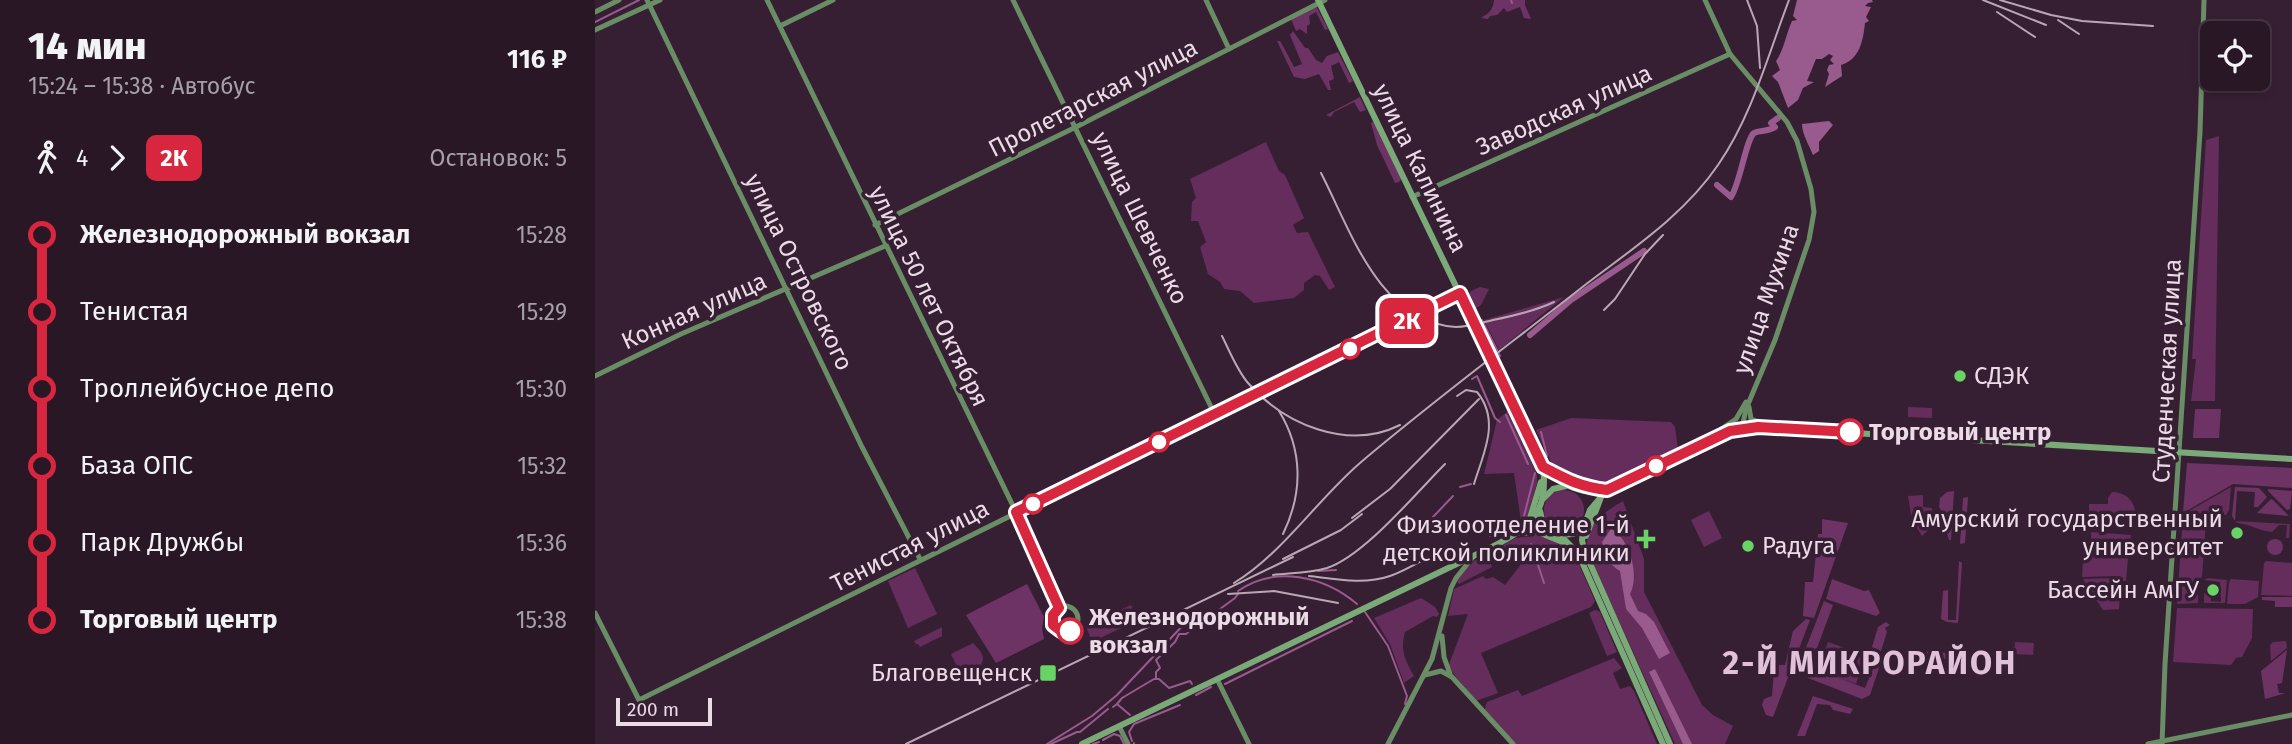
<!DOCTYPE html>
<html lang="ru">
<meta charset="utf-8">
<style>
body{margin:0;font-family:"Fira Sans",sans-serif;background:#31202e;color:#f1f3f6;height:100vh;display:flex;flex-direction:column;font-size:26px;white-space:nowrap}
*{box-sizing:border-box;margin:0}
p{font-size:23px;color:#a59fa7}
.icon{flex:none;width:38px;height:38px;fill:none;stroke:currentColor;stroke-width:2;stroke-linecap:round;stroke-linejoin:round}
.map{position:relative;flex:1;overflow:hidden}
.drawer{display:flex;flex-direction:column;background:#291726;width:595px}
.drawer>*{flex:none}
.badge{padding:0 14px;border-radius:10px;font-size:24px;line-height:46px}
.buttons{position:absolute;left:1605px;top:21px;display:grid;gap:14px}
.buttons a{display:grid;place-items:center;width:70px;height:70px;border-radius:10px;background:#291726;box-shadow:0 4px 10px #0003,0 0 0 2px #453643;font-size:35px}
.scale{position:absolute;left:21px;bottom:18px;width:96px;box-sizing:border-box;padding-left:7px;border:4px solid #ebdbe7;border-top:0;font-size:19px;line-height:24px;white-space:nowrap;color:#ebdbe7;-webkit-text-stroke:5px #371f33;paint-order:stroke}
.map>.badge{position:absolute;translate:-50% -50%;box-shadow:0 0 0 4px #fff}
.legs{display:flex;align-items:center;gap:10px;height:77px;padding:0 28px;font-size:23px}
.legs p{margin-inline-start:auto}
.head{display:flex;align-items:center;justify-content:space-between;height:119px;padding:0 28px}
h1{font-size:38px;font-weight:800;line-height:52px}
ul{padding:0 28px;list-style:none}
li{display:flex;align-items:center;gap:24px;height:77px;font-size:26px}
li i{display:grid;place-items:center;width:10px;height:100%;margin:0 9px;background:currentColor}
li i::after{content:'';width:18px;height:18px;margin:-9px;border:5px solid;border-radius:50%;background:#291726}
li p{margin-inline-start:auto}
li:first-child i{background:linear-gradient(#0000 50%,currentColor 0)}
li:last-child i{background:linear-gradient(currentColor 50%,#0000 0)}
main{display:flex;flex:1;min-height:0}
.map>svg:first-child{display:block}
</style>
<main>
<section class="drawer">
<div class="head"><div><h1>14 мин</h1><p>15:24 – 15:38 · Автобус</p></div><b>116 ₽</b></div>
<div class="legs"><svg class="icon" aria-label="walk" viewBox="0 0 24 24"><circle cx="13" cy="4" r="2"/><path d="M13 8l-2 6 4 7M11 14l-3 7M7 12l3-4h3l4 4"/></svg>4<svg class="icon" aria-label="forward" viewBox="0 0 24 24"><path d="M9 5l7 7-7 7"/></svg><b class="badge" style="background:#d7263d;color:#fff">2К</b><p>Остановок: 5</p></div>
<ul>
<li><i style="color:#d7263d"></i><b>Железнодорожный вокзал</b><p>15:28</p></li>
<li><i style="color:#d7263d"></i><span>Тенистая</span><p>15:29</p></li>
<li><i style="color:#d7263d"></i><span>Троллейбусное депо</span><p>15:30</p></li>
<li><i style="color:#d7263d"></i><span>База ОПС</span><p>15:32</p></li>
<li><i style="color:#d7263d"></i><span>Парк Дружбы</span><p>15:36</p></li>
<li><i style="color:#d7263d"></i><b>Торговый центр</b><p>15:38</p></li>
</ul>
</section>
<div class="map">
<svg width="1697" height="744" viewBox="0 0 1697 744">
<rect width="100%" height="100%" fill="#371f33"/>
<g fill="#642d5c">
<polygon points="1624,136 1620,401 1596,401 1601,359 1597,359 1611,140"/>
<polygon points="671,142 684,171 690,175 709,218 698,225 702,233 713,232 740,287 734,290 725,276 720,275 709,283 709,290 699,298 659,303 645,291 629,289 625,282 613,274 605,247 611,242 603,221 596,221 597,202 601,198 595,179"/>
<polygon points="885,287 894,289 886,305 880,309 874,294 876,291"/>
<polygon points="969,297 904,350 889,320"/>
<polygon points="1313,407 1337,408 1337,418 1313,417"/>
<polygon points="913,411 942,475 942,483 932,518 926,521 919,473 889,474 902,420"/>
<polygon points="976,418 1076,422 1080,427 1083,449 1012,484 993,485 963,471 957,464 941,430"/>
<polygon points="1636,487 1634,510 1631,515 1592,512"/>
<circle cx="969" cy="510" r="20"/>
<path d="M1517,492C1530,492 1541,501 1540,515L1494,513V504H1513V498Z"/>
<polygon points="1328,495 1328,507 1337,508 1338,525 1327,536 1317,520 1313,496"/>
<path d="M1028,501L1049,559V592L1107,705L1118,715L1138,726L1130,744H1080L992,551C989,526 1009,512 1028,501Z"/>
<polygon points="1114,511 1127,538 1109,547 1096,520"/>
<polygon points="1588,515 1611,520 1607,577 1603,580 1603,603 1582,604"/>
<path d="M1640,521L1695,524L1694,538H1691L1692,525H1684L1677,532C1664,531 1655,524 1643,523Z"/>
<polygon points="1496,532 1536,535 1535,545 1496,540"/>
<polygon points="947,535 973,546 980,555 1000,601 996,607 886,653 903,693 881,701 853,667 873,614 853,616 859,589 888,576 891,579 898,577 910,585 930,559 914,548 901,550 920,538"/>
<polygon points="1489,542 1534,546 1531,581 1522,581 1521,576 1487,577"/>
<polygon points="892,554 897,567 864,584 861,580 879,561"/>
<polygon points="1671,561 1697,563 1697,596 1666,595 1669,563"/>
<polygon points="320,568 342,614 313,628 293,581"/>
<polygon points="1518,578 1520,582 1526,584 1524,609 1508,610 1488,579"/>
<polygon points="1613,578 1632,580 1630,603 1609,603 1609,593 1616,596 1616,601 1626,602 1625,582 1609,580"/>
<polygon points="1636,579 1664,581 1663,597 1650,604 1632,604 1634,582"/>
<path d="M826,598L840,607L844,614L842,617L838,616L810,632C805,650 810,660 819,676L809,683L795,644L779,618Z"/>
<polygon points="536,605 543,620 497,642 491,626"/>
<polygon points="1582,608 1658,609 1657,638 1647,657 1641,658 1636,665 1578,662"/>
<polygon points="1000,610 1005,612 1022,652 1012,656 994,613"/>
<polygon points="347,627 347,636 325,647 323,644 321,644 319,641"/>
<polygon points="1691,641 1692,648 1676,661 1675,645 1678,642"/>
<polygon points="1233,642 1270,655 1261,684 1223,671"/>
<polygon points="1420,642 1439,643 1438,655 1419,654"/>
<path d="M378,643C398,662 385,667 367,677L356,654Z"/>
<polygon points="1019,658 1027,668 1018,673 1025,689 1035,686 1039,691 1062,744 920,744 889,711 892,702 923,690 927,696"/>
</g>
<g fill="#6e3365">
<path d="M899,0H930V5L936,19L929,18L925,7L912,12L909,8L902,15L895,16L893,19L886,18C896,12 898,9 899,0Z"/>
<polygon points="721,6 733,29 730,30 721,12 714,16 715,24 712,26 712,34 705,29 701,31 696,19"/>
<polygon points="698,31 710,48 713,48 721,60 727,63 732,56 743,52 758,81 754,83 744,62 736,66 739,79 734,81 736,90 733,90 724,74 710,79 699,77 682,41 685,41 687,44 699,67 707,64 695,35"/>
<polygon points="765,97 771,110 765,112 759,102 739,112 736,117 731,115"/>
<polygon points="779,121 807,178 804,182 800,183 782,145 776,123"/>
<polygon points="1600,409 1626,409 1624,438 1598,438"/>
<polygon points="1592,463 1697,468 1697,488 1638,484 1588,513"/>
<polygon points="1640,487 1664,488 1672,497 1663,507 1659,507 1660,492 1642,491 1640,521 1637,516"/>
<polygon points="1673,489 1697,491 1695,509 1692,510 1673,491"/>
<polygon points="1359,491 1356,540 1354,540 1350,527 1343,520 1352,518 1353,513 1347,512 1344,507 1345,498 1352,492"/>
<polygon points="1373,497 1370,543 1365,544 1368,498"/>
<polygon points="1676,499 1678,500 1694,516 1662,513"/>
<polygon points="1227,519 1253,523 1219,618 1208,616 1210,582 1218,582 1223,534 1227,534"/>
<circle cx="1680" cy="547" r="8"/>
<polygon points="1364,561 1367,563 1363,623 1352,622 1346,619 1348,591 1353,590 1353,620 1361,620"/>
<polygon points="1237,579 1269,591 1274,590 1285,613 1281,616 1231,599"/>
<polygon points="432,584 449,617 447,628 449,639 401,663 371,615"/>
<polygon points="1667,597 1697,597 1697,607 1680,607 1680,601 1667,600"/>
<polygon points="1229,601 1238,605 1212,675 1202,671"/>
<polygon points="1211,619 1215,620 1178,717 1171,715 1167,705 1169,699 1177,696 1179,669 1182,668 1182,665 1190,665 1198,631"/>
<polygon points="1291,622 1295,625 1290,628 1292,632 1285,654 1277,647 1283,627"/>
<polygon points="1692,650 1687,683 1682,684 1684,693 1691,693 1670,699 1666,671"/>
<polygon points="1323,651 1353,653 1357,656 1356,659 1325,658"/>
<polygon points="1282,659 1287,659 1275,695 1267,699 1213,678 1217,668 1270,688"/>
<polygon points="1218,696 1258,709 1255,714 1238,710 1235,705 1222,704 1210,736 1202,736"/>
</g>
<g fill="#995a8d">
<path d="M1202,0H1277L1278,2L1273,3L1270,6L1276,7L1271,17L1274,21L1270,23C1268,41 1265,59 1246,65L1247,76L1230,87L1234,74L1232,70L1234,65L1239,64L1235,60L1238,56L1234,54L1227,59H1221L1212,81L1219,82L1208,88L1203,100L1193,108L1183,82L1177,76L1185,70L1181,61C1189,50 1191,34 1197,21L1202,20L1198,16Z"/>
<path d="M1234,121L1238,125L1224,142V151L1218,155C1214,145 1207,134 1207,124Z"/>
<path d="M1016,529C1035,538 1045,577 1035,594L1043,611L1051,614L1059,622L1075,653L1064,659L1047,628L1031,609L1025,571C1014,565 1010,555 1007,542Z"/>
<polygon points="1060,669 1097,744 1088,744 1055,674 1054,672"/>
</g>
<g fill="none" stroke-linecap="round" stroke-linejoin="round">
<g stroke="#995a8d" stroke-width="2">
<polyline points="916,0 917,3"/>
<polyline points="0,22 44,0"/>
<polyline points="887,320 905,356"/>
<polyline points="877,379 882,376 900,418 905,422"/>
<polyline points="911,415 933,464"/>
<polyline points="946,432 952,456"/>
<polyline points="865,487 876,484"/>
<polyline points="929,516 940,473"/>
<polyline points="838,517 858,496"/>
<polyline points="895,536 928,521"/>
<polyline points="936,544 949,583"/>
<polyline points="723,571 741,570"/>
<path d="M643,591C680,565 729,576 762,604"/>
<polyline points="770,612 793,646 812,696 810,704"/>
<polyline points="598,616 605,613 610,617"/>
<polyline points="561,679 561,672 565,668 561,660 580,642 584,634 591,634 640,598 643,594"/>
<polyline points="630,684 757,621"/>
<polyline points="601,695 616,687"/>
<polyline points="522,704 527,698 559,679 564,679 574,688 595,681 597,684"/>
<polyline points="518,707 522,704 535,715"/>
<polyline points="508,740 519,734 525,736 529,744"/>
<polyline points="537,741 534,732 539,724 585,705"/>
<polyline points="539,743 539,744"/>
<polyline points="452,744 497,716 522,695 592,621"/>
<polyline points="456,744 482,732 485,732 513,709"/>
<polyline points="498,744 504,742"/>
</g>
<g stroke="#995a8d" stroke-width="6">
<path d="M1122,185L1136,197C1145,184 1151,139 1159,133C1164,130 1173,132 1180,127L1176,123L1183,118"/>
<polyline points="935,335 976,300 1049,251"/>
</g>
<g stroke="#698e66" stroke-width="5">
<polyline points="52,0 267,447 325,559"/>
<polyline points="172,0 421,512 464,608"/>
<polyline points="418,0 620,415"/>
<polyline points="611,0 634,49"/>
<polyline points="1110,0 1135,54 1192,122 1202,141 1216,189 1219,212 1214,240 1180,340 1151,409 1147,428"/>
<polyline points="0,12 24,0"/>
<polyline points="185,26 238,0"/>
<polyline points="0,30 65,0"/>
<polyline points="817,197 1135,54"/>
<polyline points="280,225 481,127 730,0"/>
<polyline points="0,376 86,334 290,246"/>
<polyline points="1154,407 1156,419 1177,427"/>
<polyline points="1119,434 1141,419 1151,402"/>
<circle cx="470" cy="619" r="13"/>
<polyline points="0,613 44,700 865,293"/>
<polyline points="847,636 849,657 855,674"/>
<polyline points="830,675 846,671 857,677 918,744"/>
<polyline points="622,679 654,744"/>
<polyline points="524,726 533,744"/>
<polyline points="793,744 837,659 856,588 861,578 878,557"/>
<polyline points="1553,744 1697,715"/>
<polyline points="1567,744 1570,664 1605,132 1609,0"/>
</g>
<g stroke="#7aaa77" stroke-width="6">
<path d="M949,468C966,486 988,495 1011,490"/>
<polyline points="964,477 1000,490"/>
<polyline points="948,499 958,489 971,486"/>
<polyline points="945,511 948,524 953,530 965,535 978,534 989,526 995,510 1012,490 1122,435 1156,427 1697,459"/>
<polyline points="935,518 946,482"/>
<polyline points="989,526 987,540 989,550 1075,744"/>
<polyline points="924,533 943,532 970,543"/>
<polyline points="966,536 983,553 1068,744"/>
<polyline points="991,536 1005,500"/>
<path d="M487,744L897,547C935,527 954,514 948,467L723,0"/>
</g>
<g stroke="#b9a7b5" stroke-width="2">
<polyline points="1152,0 1162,26 1165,68"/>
<polyline points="1388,0 1451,25"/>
<polyline points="1405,0 1456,15 1487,21 1558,26"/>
<polyline points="1402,12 1440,37"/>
<polyline points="1463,20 1484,34"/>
<path d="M726,173C756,231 784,322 861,327C873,327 886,323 898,320C918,316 940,311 959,302"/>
<polyline points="1009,310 1020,299 1050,254 1068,235"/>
<polyline points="783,313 819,319"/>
<path d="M627,336C635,352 642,370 653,383C690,425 753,451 805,425"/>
<path d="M862,396L871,390L882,392C906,421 888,454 879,484"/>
<path d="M684,411C708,450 708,493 688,534"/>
<polyline points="757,518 795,489 884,399"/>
<polyline points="688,559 746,530 767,514"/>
<path d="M678,575C696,573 715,573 732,568C769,556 821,493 850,464"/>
<path d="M714,576C740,579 769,585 795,576C812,570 829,559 845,551"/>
<path d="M639,583C687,554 722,500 765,463C838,401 915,344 990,285C1037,249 1089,215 1123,165C1157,116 1173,55 1194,0"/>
<polyline points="633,594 679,591 743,603"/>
<polyline points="311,744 698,557"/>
</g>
</g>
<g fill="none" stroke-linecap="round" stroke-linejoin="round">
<g stroke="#fff" stroke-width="16">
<path id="line-1" d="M475,631H466L458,625V615L464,608L421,512L865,293L948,467C971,479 985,487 1012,490L1135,431L1163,427L1255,432"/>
</g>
<use href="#line-1" stroke="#d7263d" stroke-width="10"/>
</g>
<g fill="#fff" stroke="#d7263d" stroke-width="3.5">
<circle cx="755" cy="349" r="9"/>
<circle cx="1255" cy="432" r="12"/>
<circle cx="564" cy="442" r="9"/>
<circle cx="1061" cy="466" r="9"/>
<circle cx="438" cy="504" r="9"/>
<circle cx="475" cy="631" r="12"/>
</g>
<g fill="#68d465" stroke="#371f33" stroke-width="2.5">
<circle cx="1365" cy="376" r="7"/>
<circle cx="1642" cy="533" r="7"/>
<path d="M1047.5 528.5h7v7h7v7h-7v7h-7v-7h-7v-7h7z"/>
<circle cx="1153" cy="546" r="7"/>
<circle cx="1618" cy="590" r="7"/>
<rect x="444" y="664" width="18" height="18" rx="3.5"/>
</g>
<g text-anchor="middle" stroke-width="7" stroke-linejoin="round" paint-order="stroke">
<g font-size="24" fill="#ebdbe7" stroke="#371f33">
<text transform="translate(498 98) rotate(-27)" y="8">Пролетарская улица</text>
<text transform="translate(969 110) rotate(-24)" y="8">Заводская улица</text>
<text transform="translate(825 168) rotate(64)" y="8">улица Калинина</text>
<text transform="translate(545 218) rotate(64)" y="8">улица Шевченко</text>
<text transform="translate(204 272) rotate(64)" y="8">улица Островского</text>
<text transform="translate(334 296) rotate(64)" y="8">улица 50 лет Октября</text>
<text transform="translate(1171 299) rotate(-71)" y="8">улица Мухина</text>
<text transform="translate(99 311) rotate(-24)" y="8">Конная улица</text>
<text transform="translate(1572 371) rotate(-87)" y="8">Студенческая улица</text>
<text transform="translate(315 546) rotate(-27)" y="8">Тенистая улица</text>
</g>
<g font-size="24" fill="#ebdbe7" stroke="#371f33" text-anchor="end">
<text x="1379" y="384" text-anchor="start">СДЭК</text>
<text x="1628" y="527">Амурский государственный<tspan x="1628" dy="28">университет</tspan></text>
<text x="1035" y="533">Физиоотделение 1-й<tspan x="1035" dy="28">детской поликлиники</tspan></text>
<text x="1167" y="554" text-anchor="start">Радуга</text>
<text x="1604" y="598">Бассейн АмГУ</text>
<text x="437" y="681">Благовещенск</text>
</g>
<g font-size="24" font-weight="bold" fill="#ebdbe7" stroke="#371f33" text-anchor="start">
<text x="1274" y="440">Торговый центр</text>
<text x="494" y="625">Железнодорожный<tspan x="494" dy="28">вокзал</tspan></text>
</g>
<g font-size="32" font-weight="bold" letter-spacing="2" fill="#e1c1da" stroke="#371f33">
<text x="1275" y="674">2-Й МИКРОРАЙОН</text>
</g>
</g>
</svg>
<div class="buttons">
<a><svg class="icon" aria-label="locate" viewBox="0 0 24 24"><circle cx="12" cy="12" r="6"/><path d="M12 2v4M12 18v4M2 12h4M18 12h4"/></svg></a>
</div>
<div class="scale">200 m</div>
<b class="badge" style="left:812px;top:321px;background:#d7263d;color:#fff">2К</b>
</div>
</main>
